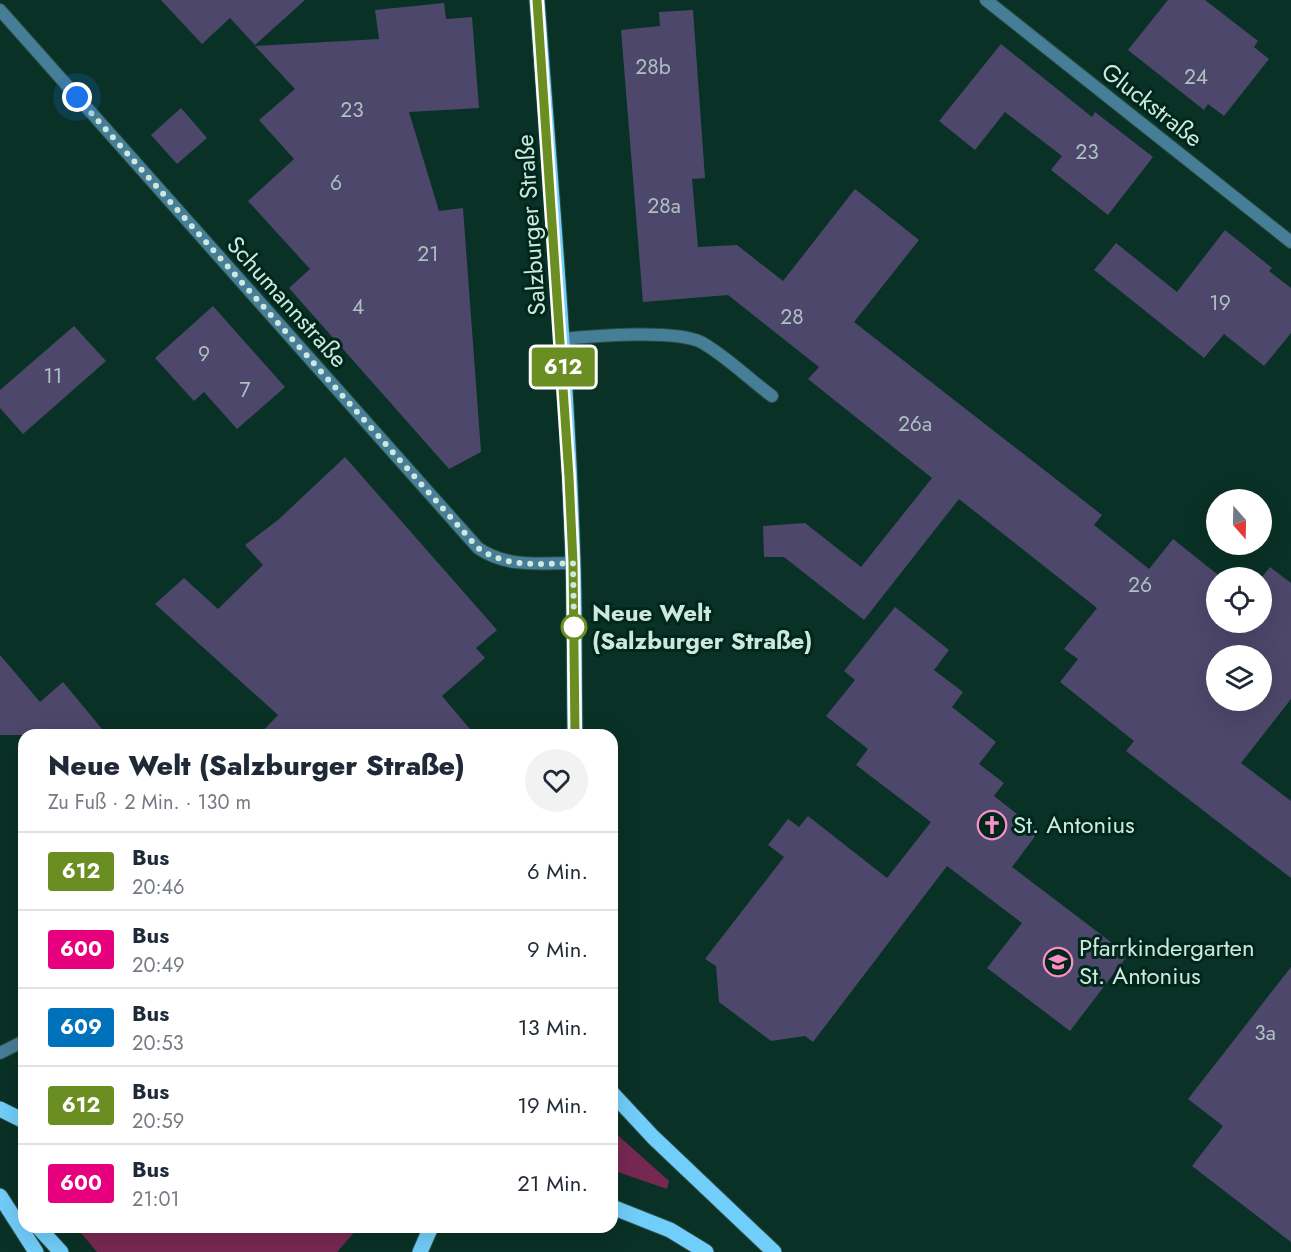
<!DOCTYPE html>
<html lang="de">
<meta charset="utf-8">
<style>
body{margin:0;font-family:Jost,sans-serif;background:#f2f2f3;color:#1f2937;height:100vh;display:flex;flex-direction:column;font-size:22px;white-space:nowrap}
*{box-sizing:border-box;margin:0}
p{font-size:20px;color:#747a83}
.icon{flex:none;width:33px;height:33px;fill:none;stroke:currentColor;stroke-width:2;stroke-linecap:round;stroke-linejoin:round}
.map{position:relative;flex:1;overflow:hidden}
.panel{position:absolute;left:18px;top:729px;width:600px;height:504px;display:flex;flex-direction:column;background:#fff;border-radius:18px;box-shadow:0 6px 24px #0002}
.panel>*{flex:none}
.badge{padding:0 12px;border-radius:4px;font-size:21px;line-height:39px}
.needle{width:39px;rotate:160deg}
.tools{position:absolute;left:1206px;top:489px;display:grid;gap:12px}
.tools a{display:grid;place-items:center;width:66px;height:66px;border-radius:50%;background:#fff;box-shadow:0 6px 24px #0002;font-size:30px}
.you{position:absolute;width:30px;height:30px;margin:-15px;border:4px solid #fff;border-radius:50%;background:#1a73e8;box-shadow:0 0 0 9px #1a73e833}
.map>.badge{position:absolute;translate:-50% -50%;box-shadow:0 0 0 3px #fff}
.round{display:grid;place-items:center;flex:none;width:63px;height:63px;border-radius:32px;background:#f2f2f3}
.overview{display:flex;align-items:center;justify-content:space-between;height:102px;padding:0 30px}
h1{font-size:28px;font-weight:800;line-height:45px}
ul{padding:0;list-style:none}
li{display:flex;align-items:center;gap:18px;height:78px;padding:0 30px;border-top:2px solid #e0e1e3}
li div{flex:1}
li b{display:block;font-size:22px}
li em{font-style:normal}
li .badge{min-width:66px;font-weight:700;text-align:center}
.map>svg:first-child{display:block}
</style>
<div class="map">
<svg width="1291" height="1252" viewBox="0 0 1291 1252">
<rect width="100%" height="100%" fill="#0a3126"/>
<g fill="#772852">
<polygon points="612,1130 669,1181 667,1189 612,1170"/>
<polygon points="76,1227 359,1227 337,1252 97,1252"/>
</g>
<g fill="#4d476b" fill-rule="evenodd">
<polygon points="161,0 305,0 255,45 230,18 202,44"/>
<polygon points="1168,0 1205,0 1258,41 1254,47 1269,59 1224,116 1208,104 1204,110 1128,50"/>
<polygon points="444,3 446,19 472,17 479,108 409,112 439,211 463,208 481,452 449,469 289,288 310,269 248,201 294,159 259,120 295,89 255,46 379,39 375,10"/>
<path d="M693,10L705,178L692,179L698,247L737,245L783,281L855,189L919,240L854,322L1102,515L1094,525L1149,569L1173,539L1222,578H1216V622H1262L1261,578L1270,567L1291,583V699L1241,763L1291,801V878L1126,751L1134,741L1060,682L1078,659L1064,649L1097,608L959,499L864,620L784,557H764L763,526L805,523L861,567L932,478L808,379L819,367L728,295L643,302L621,30L660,26L659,12ZM1216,656H1262V700H1216Z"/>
<polygon points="1001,44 1092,117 1095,112 1153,157 1108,215 1051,170 1062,156 1005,112 975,150 939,121"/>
<polygon points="181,108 207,138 177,164 151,135"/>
<polygon points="1225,230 1272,268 1269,271 1291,288 1291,333 1264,366 1224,334 1204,358 1094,270 1116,243 1177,292"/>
<polygon points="213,306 285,387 237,429 204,392 194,401 155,358"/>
<polygon points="74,326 106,361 23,434 0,408 0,390"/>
<polygon points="345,457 497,630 476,648 485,658 442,696 475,735 259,735 278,715 155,604 184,578 218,609 263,565 245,545 278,520"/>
<polygon points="895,607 949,650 934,670 963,692 952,707 996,742 979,764 1004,783 994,796 1039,831 1012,867 1128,955 1070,1031 987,968 1022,923 947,866 813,1042 805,1036 771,1041 719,1002 716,966 705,959 784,857 768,845 788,819 799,827 808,816 887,878 931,822 856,765 868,749 826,716 855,680 844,671"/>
<polygon points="0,655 40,702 63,682 107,735 0,735"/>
<polygon points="1291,967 1291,1242 1192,1166 1223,1126 1188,1099"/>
</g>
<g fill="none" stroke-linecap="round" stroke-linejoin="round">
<g stroke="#294e43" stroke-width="14">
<g id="lane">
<path d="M562,339C592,336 675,329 701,342C726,356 749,379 772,396"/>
<polyline points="0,1053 24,1041"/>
</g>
</g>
<g stroke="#294e43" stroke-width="14">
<g id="street">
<polyline points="986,0 1291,242"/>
<path d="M0,10L478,548C507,568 539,563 573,563"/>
</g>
</g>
<g stroke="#294e43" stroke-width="17">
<g id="primary">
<path d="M537,0C551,187 567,375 573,562C575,620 574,677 575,735"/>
<polyline points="612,1093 653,1137 774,1252"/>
<polyline points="0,1109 24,1121"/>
<polyline points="0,1196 36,1252"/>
<polyline points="612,1207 670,1230 706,1252"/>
<polyline points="38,1227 61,1252"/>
<polyline points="420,1252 431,1227"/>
</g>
</g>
<use href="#lane" stroke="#467d97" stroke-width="12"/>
<use href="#street" stroke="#467d97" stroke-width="12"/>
<use href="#primary" stroke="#71cdf9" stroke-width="15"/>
</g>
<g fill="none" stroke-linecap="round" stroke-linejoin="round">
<g stroke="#fff" stroke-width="14">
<polyline id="line" points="537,0 569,477 573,563 575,735"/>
</g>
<use href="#line" stroke="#6b8e23" stroke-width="9"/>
<path stroke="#cee8de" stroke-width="6" stroke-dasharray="0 10.8" d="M77,97L478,548C507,568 539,564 573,563L574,627"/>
</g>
<defs>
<g id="church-ring" transform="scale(1.5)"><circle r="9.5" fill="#00271c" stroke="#fb8fc4" stroke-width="1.5"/><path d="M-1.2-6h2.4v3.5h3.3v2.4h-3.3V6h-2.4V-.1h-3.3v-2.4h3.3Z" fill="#fb8fc4"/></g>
<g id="school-ring" transform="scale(1.5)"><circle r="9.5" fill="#00271c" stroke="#fb8fc4" stroke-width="1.5"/><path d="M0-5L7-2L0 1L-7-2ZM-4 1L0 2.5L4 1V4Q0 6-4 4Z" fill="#fb8fc4"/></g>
</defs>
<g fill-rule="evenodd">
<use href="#church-ring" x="992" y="825"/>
<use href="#school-ring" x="1058" y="962"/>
</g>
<circle fill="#fff" stroke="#6b8e23" stroke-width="3" cx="574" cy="627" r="12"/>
<g text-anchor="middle" stroke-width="6" stroke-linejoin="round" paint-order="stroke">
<g font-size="21" fill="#aec0c1">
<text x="653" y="74">28b</text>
<text x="1196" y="84">24</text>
<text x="352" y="117">23</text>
<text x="1087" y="159">23</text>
<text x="336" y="190">6</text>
<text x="664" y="213">28a</text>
<text x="428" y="261">21</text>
<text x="1220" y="310">19</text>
<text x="358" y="314">4</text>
<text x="792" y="324">28</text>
<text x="204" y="361">9</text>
<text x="53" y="383">11</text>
<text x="245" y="397">7</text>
<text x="915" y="431">26a</text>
<text x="1140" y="592">26</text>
<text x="1265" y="1040">3a</text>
</g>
<g font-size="24" fill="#cee8de" stroke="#00271c">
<text transform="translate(1152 105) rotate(38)" y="8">Gluckstraße</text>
<text transform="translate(531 225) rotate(-94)" y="8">Salzburger Straße</text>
<text transform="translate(287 302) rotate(48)" y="8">Schumannstraße</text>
</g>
<g font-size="24" font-weight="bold" fill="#cee8de" stroke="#00271c" text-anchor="start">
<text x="592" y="621">Neue Welt<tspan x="592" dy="28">(Salzburger Straße)</tspan></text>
</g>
<g font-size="24" fill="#cee8de" stroke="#00271c" text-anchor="start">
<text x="1013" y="833">St. Antonius</text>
<text x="1079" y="956">Pfarrkindergarten<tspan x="1079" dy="28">St. Antonius</tspan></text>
</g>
</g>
</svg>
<div class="tools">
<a><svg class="needle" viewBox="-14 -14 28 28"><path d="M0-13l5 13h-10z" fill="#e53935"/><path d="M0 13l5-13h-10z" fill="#747a83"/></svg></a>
<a><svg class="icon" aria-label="locate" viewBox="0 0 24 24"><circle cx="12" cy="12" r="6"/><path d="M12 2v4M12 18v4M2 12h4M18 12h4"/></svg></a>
<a><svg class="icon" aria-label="layers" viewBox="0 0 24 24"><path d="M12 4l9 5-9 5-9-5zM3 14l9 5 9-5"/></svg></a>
</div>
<div class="you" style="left:77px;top:97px"></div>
<b class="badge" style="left:563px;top:367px;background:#6b8e23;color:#fff">612</b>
<section class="panel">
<div class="overview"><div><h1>Neue Welt (Salzburger Straße)</h1><p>Zu Fuß · 2 Min. · 130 m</p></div><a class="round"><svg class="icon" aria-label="heart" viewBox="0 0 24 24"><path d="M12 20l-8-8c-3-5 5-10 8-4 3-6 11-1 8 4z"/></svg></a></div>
<ul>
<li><span class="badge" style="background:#6b8e23;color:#fff">612</span><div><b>Bus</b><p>20:46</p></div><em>6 Min.</em></li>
<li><span class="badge" style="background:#e6007e;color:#fff">600</span><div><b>Bus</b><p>20:49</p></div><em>9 Min.</em></li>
<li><span class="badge" style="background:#0072bc;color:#fff">609</span><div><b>Bus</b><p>20:53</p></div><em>13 Min.</em></li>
<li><span class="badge" style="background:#6b8e23;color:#fff">612</span><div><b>Bus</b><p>20:59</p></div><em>19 Min.</em></li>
<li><span class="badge" style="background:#e6007e;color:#fff">600</span><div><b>Bus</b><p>21:01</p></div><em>21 Min.</em></li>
</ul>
</section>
</div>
